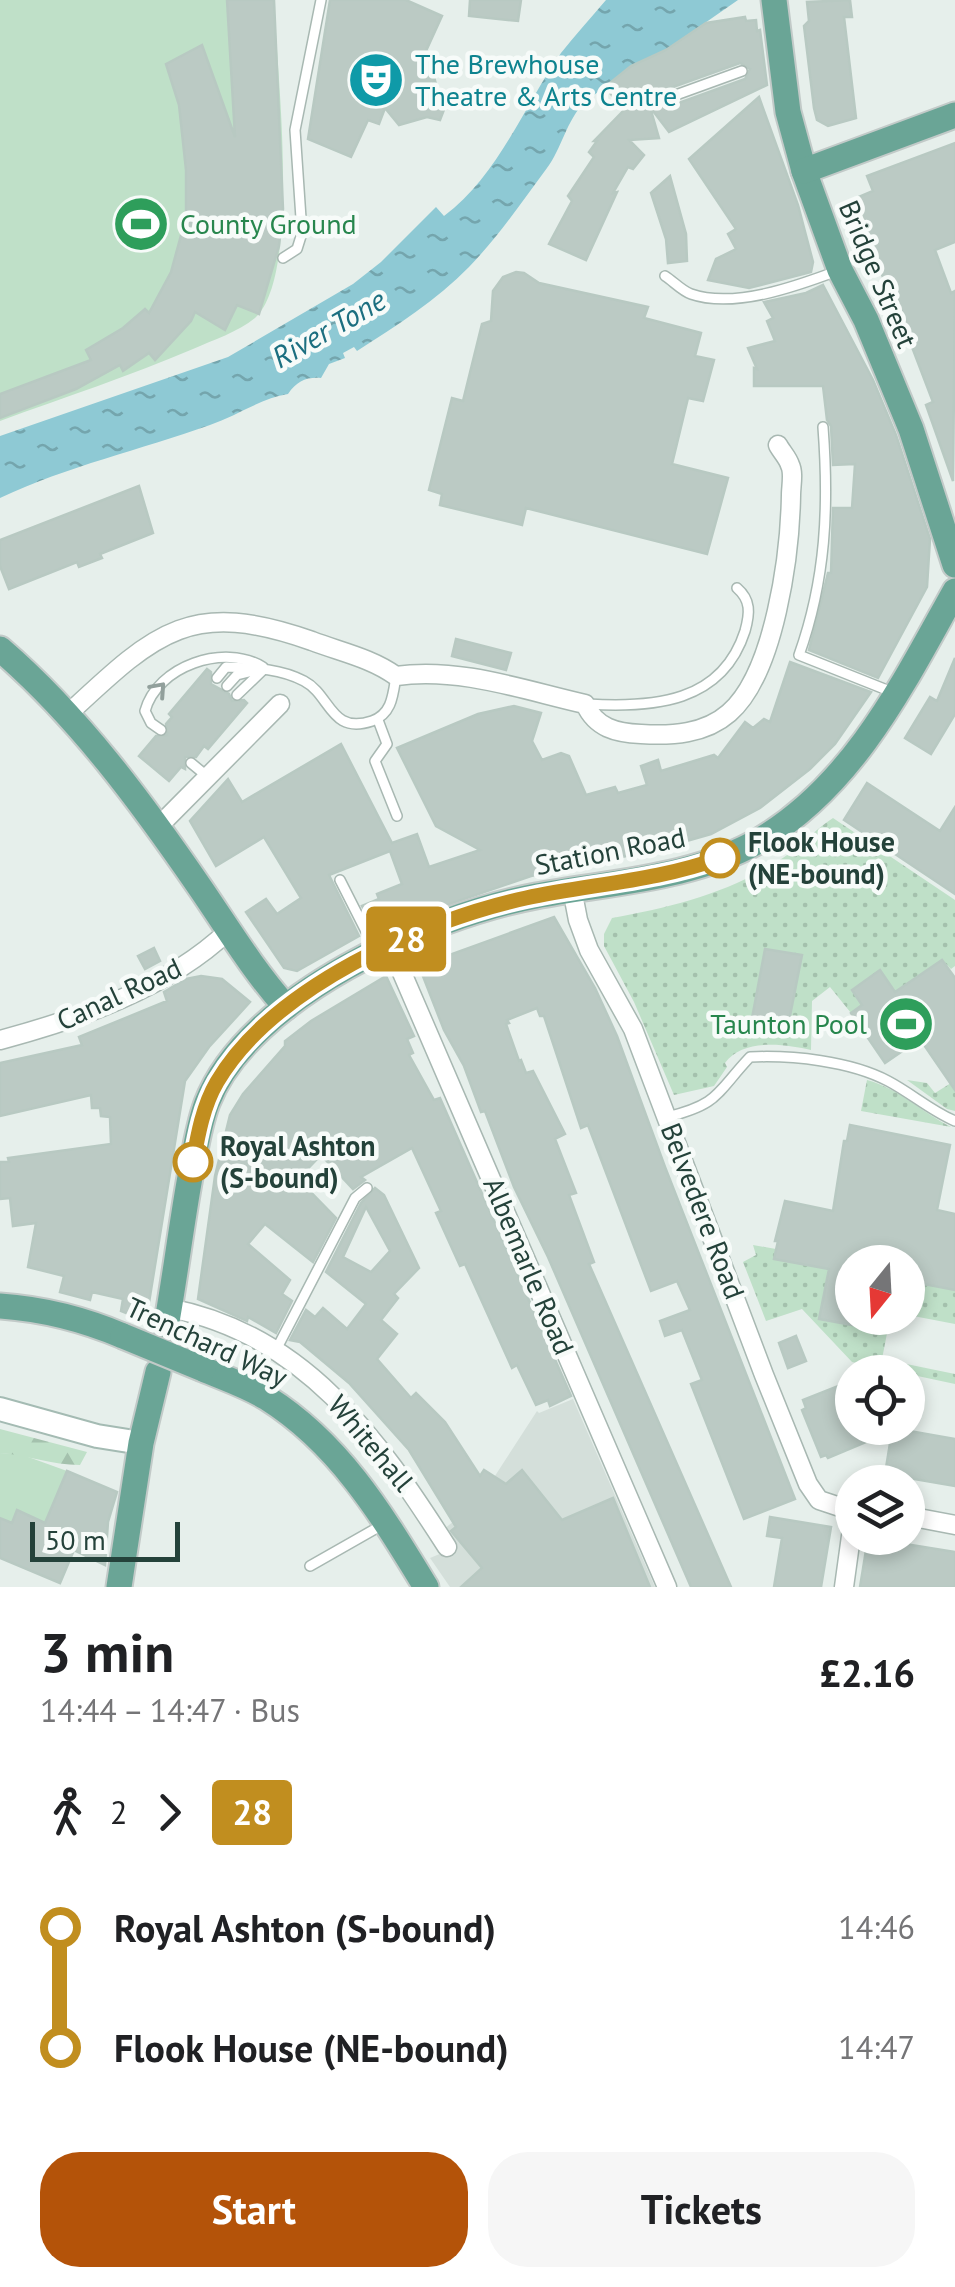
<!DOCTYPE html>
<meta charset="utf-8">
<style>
body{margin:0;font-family:"PT Sans",sans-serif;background:#f6f6f6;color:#202124;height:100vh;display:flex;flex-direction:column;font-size:38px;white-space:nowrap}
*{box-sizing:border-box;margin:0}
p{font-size:32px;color:#757577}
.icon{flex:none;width:55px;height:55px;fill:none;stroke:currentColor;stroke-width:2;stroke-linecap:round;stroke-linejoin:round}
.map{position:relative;height:1587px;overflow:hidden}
.panel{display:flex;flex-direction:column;background:#fff;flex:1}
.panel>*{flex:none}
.badge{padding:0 20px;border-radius:8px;font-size:35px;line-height:65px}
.needle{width:65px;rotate:198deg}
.tools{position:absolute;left:835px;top:1245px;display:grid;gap:20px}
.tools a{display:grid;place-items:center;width:90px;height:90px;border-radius:50%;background:#fff;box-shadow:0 5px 15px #0003;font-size:50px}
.scale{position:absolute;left:30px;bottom:25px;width:150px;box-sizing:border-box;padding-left:10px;border:5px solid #24423a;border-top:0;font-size:28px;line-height:35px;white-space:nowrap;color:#24423a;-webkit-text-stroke:8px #f7fbf9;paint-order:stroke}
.map>.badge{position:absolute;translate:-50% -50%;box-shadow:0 0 0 5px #fff}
.legs{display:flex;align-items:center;gap:15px;height:110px;padding:0 40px;font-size:32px}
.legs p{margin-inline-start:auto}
.headline{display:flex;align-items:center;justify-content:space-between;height:170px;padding:0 40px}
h1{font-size:55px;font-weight:600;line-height:75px}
.action{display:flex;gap:20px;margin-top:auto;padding:20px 40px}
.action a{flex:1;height:115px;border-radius:40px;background:#b45309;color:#fff;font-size:40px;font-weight:600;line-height:115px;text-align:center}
.action a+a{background:#f6f6f6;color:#202124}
ul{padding:0 40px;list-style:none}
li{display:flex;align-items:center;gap:35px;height:120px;font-size:38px}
li i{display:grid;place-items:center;width:15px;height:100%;margin:0 12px;background:currentColor}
li i::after{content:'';width:25px;height:25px;margin:-12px;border:8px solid;border-radius:50%;background:#fff}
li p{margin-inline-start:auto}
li:first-child i{background:linear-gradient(#0000 50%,currentColor 0)}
li:last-child i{background:linear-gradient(currentColor 50%,#0000 0)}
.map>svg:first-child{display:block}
</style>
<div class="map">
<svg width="955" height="1587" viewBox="0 0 955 1587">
<defs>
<pattern id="forest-firs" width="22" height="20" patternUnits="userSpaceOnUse" patternTransform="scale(2.5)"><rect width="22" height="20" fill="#bfe0c8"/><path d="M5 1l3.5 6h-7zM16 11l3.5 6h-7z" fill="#a4c1ad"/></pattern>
<pattern id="park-dots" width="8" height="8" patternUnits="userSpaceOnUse" patternTransform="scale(2.5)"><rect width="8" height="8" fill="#bfe0c8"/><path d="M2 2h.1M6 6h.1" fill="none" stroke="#a4c1ad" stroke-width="1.8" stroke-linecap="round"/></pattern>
<pattern id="water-ripples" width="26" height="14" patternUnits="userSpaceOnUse" patternTransform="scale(2.5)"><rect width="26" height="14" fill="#8ec9d4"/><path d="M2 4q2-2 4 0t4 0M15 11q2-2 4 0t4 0" fill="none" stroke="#74a5ad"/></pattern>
</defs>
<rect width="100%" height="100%" fill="#e6efeb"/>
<polygon fill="#d4dfda" points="573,1399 655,1587 450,1587 430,1558 454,1548 444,1529 478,1502 537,1411 539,1413"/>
<g fill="#bfe0c8">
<path d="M0,0H234L245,33H276C279,92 299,278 255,318C238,332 213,340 193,349C130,376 65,397 0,421Z"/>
<polygon points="0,1453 20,1454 67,1471 39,1536 32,1517 18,1511 12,1523 0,1518"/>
</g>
<path fill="url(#forest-firs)" d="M0,1429L87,1452L80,1465C52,1465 27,1455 0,1453Z"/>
<g fill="url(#park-dots)" fill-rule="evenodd">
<path d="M833,818L955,900V966L951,969L942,960L895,992L880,971L852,989L862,1005L851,1013L830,987L812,1001L811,1050C785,1044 743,1038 725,1063L727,1067L714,1086L674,1095L634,1002L604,946V934L612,918C674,907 737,891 790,853C805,842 817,828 833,818ZM766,949L801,956L750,1029Z"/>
<path d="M867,1080C900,1089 921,1112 951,1127L861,1111Z"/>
<polygon points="907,1080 927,1083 935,1093 951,1083 955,1090 955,1111 947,1109"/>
<polygon points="753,1245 776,1249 775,1259 829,1269 819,1319 878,1330 881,1318 890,1318 882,1359 955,1374 955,1384 852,1362 802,1309 766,1321 743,1262 756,1255"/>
<polygon points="908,1281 955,1290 955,1324 908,1315"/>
</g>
<path fill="url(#water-ripples)" d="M606,0H738L666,50L633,65L585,102C567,119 561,150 547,168C522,202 498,237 469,267C437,300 396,326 357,351L354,347L343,353L345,358L329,364L321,378C306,377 297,381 288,394C262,398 236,416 210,425C140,450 68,466 0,498V436L228,357L353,284L381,262L436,207L444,216C498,176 524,106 561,53C575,35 591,18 606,0Z"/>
<g fill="#bbcac4" stroke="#b8c9c2" stroke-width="2.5" fill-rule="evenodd">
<polygon points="227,0 274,0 283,209 279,246 259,314 237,305 225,330 195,312 191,321 155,360 149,353 123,371 120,365 76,389 0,418 0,394 91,360 86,350 123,328 145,309 149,313 171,272 186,217 186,170 179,105 166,64 202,45 235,137"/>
<polygon points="330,0 406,0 442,16 426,51 437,56 432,68 438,93 448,99 440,120 427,117 399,125 385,108 379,124 368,120 351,157 308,139"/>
<polygon points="470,0 521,0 518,21 469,16"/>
<polygon points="850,0 852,17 844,17 856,118 828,126 817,120 814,108 804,26 809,21 807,2"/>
<path d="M745,17L746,21L756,20L757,31L760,30L767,85L669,132L650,107L659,138L629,140L644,155L633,169L628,167L613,193L617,192L586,260L549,244L572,201L568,196L594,157L589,152L597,141H594L624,110L605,87L631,66L666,50L706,23ZM740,63L750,69L745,79L665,108L655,104L654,98L659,92Z"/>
<polygon points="759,97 798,205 813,262 811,272 749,288 708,280 716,259 736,249 728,234 736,229 689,159"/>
<polygon points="955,143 955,242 935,250 951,293 955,291 953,481 926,405 933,402 904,326 901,327 880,269 868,274 840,205 873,191 867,176"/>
<polygon points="670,176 686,234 687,261 668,263 666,239 651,193"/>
<polygon points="516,272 524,273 539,283 648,307 644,318 701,333 695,356 714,360 703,401 688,398 672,464 728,478 707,554 526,508 522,525 440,505 442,494 429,490 452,398 463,401 482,324 491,321 493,291 503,277"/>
<polygon points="823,285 873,380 896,435 930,539 927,587 878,678 809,650 828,573 831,573 833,508 852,508 855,464 833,465 831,426 827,420 823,386 754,386 754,368 757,369 748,348 775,341 767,321 773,318 764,302 806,293"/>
<polygon points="139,486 153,533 100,554 102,558 79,567 77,562 9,589 0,566 0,540"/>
<polygon points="456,639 511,653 506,670 452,656"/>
<polygon points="955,658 955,714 931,754 905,738 930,697 937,701"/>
<polygon points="790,662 871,692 835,744 810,769 760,808 711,834 655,850 531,876 374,930 362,906 379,899 377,894 402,884 390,851 329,875 359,936 297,971 284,968 246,912 266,899 277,914 301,898 264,837 216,866 190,821 228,779 242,802 341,744 392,843 417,834 429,867 480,850 436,826 397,748 478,714 514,706 541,713 532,741 542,760 561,753 569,756 586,795 615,787 618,793 647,785 641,766 658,760 661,771 714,755 718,758 745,722 753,728 764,719 770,722"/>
<polygon points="207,669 211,672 211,684 229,694 232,701 244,700 247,703 208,749 204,746 196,757 185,757 185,769 181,767 169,781 139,756 156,736 167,735 166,724 172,717 169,714"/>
<polygon points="867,783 940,831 955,807 955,894 844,820"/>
<polygon points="554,917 595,988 617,1036 665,1167 795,1499 744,1519 691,1384 702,1380 682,1330 665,1336 660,1321 690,1310 677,1281 651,1291 588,1125 581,1128 544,1016 540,1016 537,1008 507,1020 509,1023 506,1024 519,1061 521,1060 526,1073 533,1071 565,1134 555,1139 576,1193 569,1195 594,1262 589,1264 731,1587 691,1587 548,1257 514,1187 485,1111 481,1112 464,1066 444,1030 419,966"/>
<polygon points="154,948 160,961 145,969 138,956"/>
<polygon points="765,949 802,955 786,1036 750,1029"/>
<polygon points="942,960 955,978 955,1090 920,1039 885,1063 851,1013 862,1005 852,990 880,970 895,992"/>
<polygon points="201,976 222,979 250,1002 209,1047 185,1081 146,1321 121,1311 123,1299 92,1292 90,1300 60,1292 64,1276 28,1267 36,1223 13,1226 10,1198 0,1199 0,1162 9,1162 8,1158 111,1144 110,1117 101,1116 100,1108 92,1108 91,1095 0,1116 0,1063 82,1045 79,1037 167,1001 164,992 186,979"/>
<polygon points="386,976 414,1036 407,1039 413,1053 409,1055 434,1100 440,1098 571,1396 550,1406 548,1400 536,1405 517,1365 512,1368 465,1264 460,1266 436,1213 441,1211 412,1148 361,1177 365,1180 353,1189 321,1155 298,1179 336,1218 313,1262 265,1224 248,1244 290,1280 282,1294 292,1301 276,1333 248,1317 247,1321 198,1299 215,1176 230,1115 243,1094 285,1046 285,1041 311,1021"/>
<polygon points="850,1125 950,1145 937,1210 955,1214 955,1290 908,1281 908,1262 852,1262 852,1325 819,1319 829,1269 774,1259 778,1241 775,1241 785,1201 833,1211 844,1141 847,1141"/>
<path d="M375,1188L384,1195L419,1268L394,1294L398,1298L381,1320L397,1334L377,1359L411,1398L416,1393L445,1422L480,1476L484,1470L506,1484L522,1470L562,1520L613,1498L650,1587H461L482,1568L451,1531L456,1527L409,1450L349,1383L300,1342L290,1340L306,1310L315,1317L323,1308L347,1329L366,1304L326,1272L361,1203ZM366,1207L390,1251L371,1272L343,1257Z"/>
<polygon points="796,1336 806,1361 788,1368 779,1343"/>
<polygon points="838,1386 842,1396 852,1391 852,1428 900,1428 898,1429 955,1439 955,1486 885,1474 892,1431 828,1458 826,1455 821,1457 802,1410 806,1408 803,1400"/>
<polygon points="67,1471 117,1492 108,1522 105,1565 74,1550 60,1583 0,1558 0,1518 12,1523 17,1510 45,1523"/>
<polygon points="770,1517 831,1527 821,1587 774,1587 782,1538 767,1536"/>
<polygon points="868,1538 955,1552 955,1587 860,1587"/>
</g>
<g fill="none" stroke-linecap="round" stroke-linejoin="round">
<g stroke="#a8b8b2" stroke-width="12">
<g id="lane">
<polyline points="662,100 742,71"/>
<polyline points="283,258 297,249 302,233 295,130 321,0"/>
<path d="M665,276C673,281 682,291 691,294C734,309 797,286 837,271"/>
<path d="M823,427C829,507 826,579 799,655L892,692"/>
<path d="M217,678L226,667C253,668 279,668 304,681C331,695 330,735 372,721C392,714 393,695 396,676"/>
<polyline points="227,686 237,675 253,671"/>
<polyline points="237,695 263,670"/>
<path d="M588,704C653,708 722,703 745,631C750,613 751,600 737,588"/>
<polyline points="378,720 387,744 375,761 397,816"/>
<path d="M161,730L151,723L145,711C157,666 224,643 263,667"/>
<polyline points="191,763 208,777"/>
<polyline points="340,880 375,949"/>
<path d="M667,1117C720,1104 716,1093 750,1057C792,1055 850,1061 888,1081C911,1093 931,1111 955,1121"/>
<polyline points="276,1350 355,1198 367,1188"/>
<polyline points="310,1566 382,1525"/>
</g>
</g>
<g stroke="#a8b8b2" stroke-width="21">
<g id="street">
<path d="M68,714C156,632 190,598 312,641C341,652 371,658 396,676C460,667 523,690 585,704C596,728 616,733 641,734C672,736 705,734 729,713C775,673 790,554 791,495C791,486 794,473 790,465C788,458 781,451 778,445"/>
<polyline points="157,828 280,704"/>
<polyline points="572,889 578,920 589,950 633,1029 764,1375 808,1484 819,1500 852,1511"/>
<polyline points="390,945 667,1587"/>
<path d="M0,1040C79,1019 168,988 228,931"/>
<path d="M169,1308C305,1334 377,1438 447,1547"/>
<polyline points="908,1516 955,1525"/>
<polyline points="844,1587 852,1529"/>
</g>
</g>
<g stroke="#a4bbb3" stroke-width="26">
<polyline id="secondary" points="0,1409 97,1436 141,1443"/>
</g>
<g stroke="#c2cac8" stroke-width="29">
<g id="primary">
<polyline points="774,0 788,112 804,171 840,270 866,320 911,429 955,565"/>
<polyline points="804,171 955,115"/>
<path d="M0,649C79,717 142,803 201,889C229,930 253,970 286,1007"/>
<path d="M0,1306C43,1309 83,1319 123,1336"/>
<path d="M166,1327C175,1277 181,1227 190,1177C195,1152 198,1127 207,1103C248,996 429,916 536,896C611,882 694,879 762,839C855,783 904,682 955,591"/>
<path d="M203,1369C224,1378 248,1386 267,1398C340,1444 382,1515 426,1587"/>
<polyline points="119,1587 141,1443 158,1372"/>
</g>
</g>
<use href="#lane" stroke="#fff" stroke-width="9"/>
<use href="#street" stroke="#fff" stroke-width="18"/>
<use href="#secondary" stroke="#fff" stroke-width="22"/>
<use href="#primary" stroke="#6aa596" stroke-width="25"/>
<g stroke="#c2cac8" stroke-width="29" stroke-linecap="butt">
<polyline id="primary-bridge" points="123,1336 203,1369"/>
</g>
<use href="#primary-bridge" stroke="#6aa596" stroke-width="25"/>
</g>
<defs><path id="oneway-chevron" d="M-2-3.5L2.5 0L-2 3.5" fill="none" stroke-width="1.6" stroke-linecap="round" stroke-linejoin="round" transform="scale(2.5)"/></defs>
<use stroke="#92a09c" href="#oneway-chevron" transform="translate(159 689) rotate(-48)"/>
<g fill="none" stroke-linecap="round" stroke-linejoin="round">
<g stroke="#fff" stroke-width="22">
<path id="line-1" d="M193,1162C198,1134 203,1106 217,1082C272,988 423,920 526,898C591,884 657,881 720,858"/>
</g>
<use href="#line-1" stroke="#c18e1f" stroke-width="15"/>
</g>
<defs>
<g id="theatre-disc" transform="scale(2.875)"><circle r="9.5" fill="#0f9aa8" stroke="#f7fbf9"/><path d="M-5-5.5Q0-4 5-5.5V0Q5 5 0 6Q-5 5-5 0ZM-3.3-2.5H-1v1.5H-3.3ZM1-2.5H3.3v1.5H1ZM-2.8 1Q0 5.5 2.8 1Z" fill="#fff"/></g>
<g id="stadium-disc" transform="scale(2.875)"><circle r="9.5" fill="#2e9e5b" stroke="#f7fbf9"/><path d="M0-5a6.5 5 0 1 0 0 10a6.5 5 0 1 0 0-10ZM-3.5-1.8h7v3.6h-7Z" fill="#fff"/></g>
</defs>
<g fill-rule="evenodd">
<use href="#theatre-disc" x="376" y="80"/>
<use href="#stadium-disc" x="141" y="224"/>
<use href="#stadium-disc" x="906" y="1024"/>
</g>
<g fill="#fff" stroke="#c18e1f" stroke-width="5">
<circle cx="720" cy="858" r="18"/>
<circle cx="193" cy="1162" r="18"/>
</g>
<g text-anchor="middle" stroke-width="9" stroke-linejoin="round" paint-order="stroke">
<g font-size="28" fill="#0d838f" stroke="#f7fbf9" text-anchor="start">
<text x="415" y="74">The Brewhouse<tspan x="415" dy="32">Theatre &amp; Arts Centre</tspan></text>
</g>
<g font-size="28" fill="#27864d" stroke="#f7fbf9" text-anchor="start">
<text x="180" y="234">County Ground</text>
<text x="867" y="1034" text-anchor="end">Taunton Pool</text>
</g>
<g font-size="28" fill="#24423a" stroke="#f7fbf9">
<text transform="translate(878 274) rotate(67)" y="10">Bridge Street</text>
<text transform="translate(610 851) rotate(-11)" y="10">Station Road</text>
<text transform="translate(119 994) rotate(-25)" y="10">Canal Road</text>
<text transform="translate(703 1211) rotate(69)" y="10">Belvedere Road</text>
<text transform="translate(529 1266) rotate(67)" y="10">Albemarle Road</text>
<text transform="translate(207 1342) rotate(25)" y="10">Trenchard Way</text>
<text transform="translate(371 1443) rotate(50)" y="10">Whitehall</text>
</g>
<g font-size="28" font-weight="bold" fill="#24423a" stroke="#f7fbf9" text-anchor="start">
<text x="748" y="852">Flook House<tspan x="748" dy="32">(NE-bound)</tspan></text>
<text x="220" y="1156">Royal Ashton<tspan x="220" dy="32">(S-bound)</tspan></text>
</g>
<g font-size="30" font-style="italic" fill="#1c6f80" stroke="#f7fbf9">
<text transform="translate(329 329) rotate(-30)" y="10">River Tone</text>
</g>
</g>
</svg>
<div class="tools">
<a><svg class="needle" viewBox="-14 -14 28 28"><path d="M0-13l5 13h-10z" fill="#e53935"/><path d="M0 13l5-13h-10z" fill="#757577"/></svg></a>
<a><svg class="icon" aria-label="locate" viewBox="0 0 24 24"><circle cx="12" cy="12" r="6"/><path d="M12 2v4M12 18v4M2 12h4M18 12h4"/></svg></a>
<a><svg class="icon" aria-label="layers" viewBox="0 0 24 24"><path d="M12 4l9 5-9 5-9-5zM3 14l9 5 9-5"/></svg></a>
</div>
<div class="scale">50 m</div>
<b class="badge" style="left:406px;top:939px;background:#c18e1f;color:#fff">28</b>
</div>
<section class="panel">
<div class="headline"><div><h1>3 min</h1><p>14:44 – 14:47 · Bus</p></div><b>£2.16</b></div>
<div class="legs"><svg class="icon" aria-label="walk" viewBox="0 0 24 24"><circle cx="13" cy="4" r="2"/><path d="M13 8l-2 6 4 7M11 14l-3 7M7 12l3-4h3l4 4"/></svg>2<svg class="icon" aria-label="forward" viewBox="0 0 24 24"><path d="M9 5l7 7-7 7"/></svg><b class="badge" style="background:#c18e1f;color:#fff">28</b></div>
<ul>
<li><i style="color:#c18e1f"></i><b>Royal Ashton (S-bound)</b><p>14:46</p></li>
<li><i style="color:#c18e1f"></i><b>Flook House (NE-bound)</b><p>14:47</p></li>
</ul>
<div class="action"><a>Start</a><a>Tickets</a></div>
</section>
